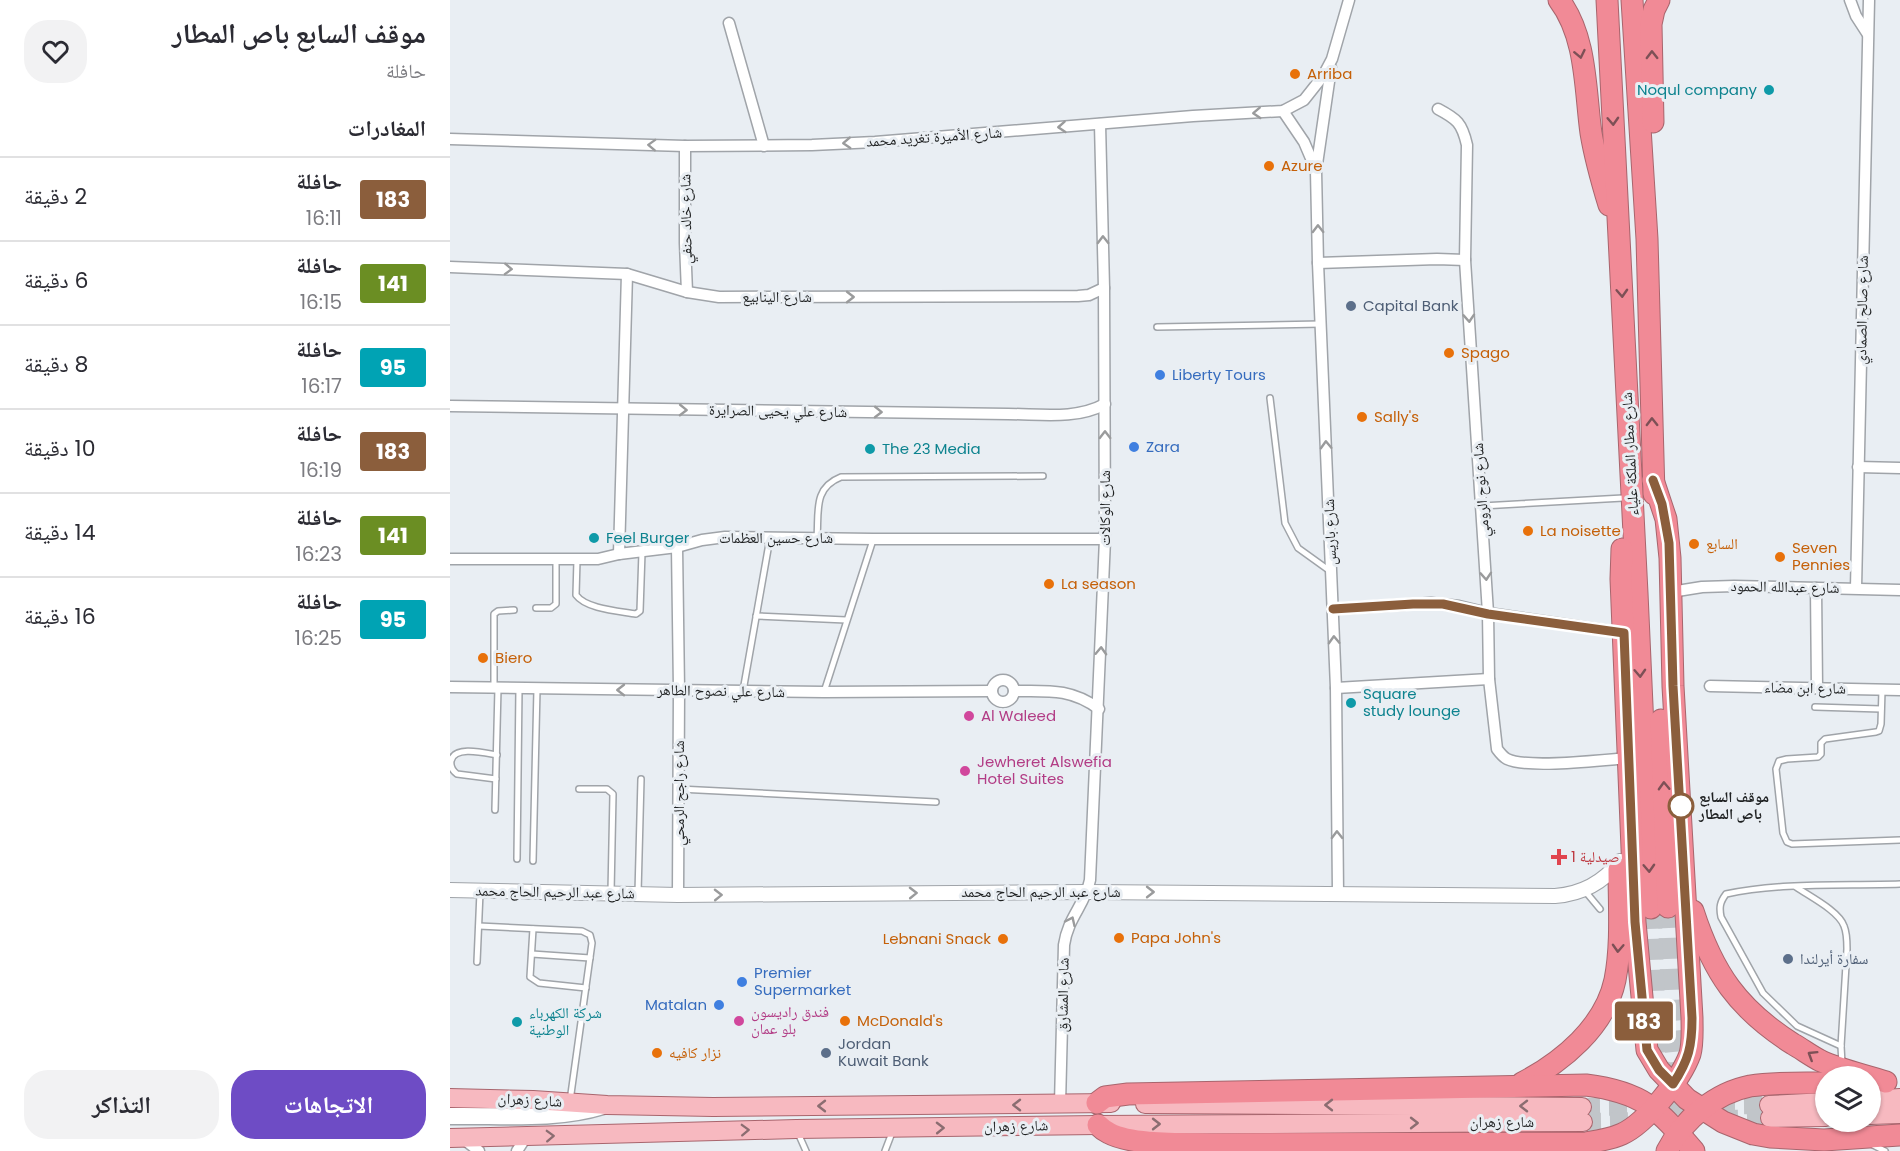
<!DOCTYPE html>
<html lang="ar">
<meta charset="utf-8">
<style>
body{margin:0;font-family:Poppins,"Noto Naskh Arabic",sans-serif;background:#f2f2f3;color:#2b2b33;direction:rtl;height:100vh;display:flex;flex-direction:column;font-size:22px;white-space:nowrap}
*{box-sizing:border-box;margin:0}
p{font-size:20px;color:#7c7c81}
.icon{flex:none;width:33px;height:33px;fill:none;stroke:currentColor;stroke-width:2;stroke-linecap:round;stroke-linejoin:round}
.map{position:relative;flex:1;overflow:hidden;direction:ltr}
.sheet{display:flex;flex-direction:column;background:#fff;width:450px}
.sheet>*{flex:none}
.badge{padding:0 12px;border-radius:4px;font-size:21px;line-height:39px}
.tools{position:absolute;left:1365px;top:1066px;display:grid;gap:12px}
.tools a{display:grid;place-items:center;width:66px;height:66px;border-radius:50%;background:#fff;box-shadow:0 2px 4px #0004;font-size:30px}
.map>.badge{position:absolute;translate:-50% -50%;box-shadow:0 0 0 3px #fff}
h2{padding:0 24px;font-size:22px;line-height:54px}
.round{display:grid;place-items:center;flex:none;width:63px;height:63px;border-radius:24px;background:#f2f2f3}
.head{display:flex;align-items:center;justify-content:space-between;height:102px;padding:0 24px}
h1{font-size:28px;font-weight:700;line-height:45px}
.action{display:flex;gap:12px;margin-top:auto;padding:12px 24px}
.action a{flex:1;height:69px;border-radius:24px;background:#6e4cc5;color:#fff;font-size:24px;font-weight:700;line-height:69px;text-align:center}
.action a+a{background:#f2f2f3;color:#2b2b33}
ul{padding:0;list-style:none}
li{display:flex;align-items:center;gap:18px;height:84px;padding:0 24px;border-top:2px solid #e1e1e2}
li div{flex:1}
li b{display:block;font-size:22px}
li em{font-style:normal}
li .badge{min-width:66px;font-weight:700;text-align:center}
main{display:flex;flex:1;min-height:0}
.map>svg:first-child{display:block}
</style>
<main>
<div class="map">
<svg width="1450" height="1151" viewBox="0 0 1450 1151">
<rect width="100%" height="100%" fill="#e9eef3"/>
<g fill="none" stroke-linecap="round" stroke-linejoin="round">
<g stroke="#c1c5c9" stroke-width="18" stroke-dasharray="18 9" stroke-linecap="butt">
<polyline points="1132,1107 1319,1105"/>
<polyline points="1270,1119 1320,1118"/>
<polyline points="1133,1122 1197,1121"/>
</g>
<g stroke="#c1c5c9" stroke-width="21" stroke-dasharray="21 10" stroke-linecap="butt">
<polyline points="1218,907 1222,1014 1234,1141"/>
<polyline points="1201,908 1205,1017 1210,1075"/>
</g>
<g stroke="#a0a4a9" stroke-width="8">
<g id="service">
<polyline points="707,327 871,324"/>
<polyline points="820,398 835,523 848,548 880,571"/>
<polyline points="1032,506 1173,498"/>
<path d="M367,538C369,511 363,488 391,477L593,476"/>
<path d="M127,560L126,595C136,609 169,611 186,614L190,611L192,552"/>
<polyline points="86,608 101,608 106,604 106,560"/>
<polyline points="306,616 396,620"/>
<polyline points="44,688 44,614 48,611 64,610"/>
<polyline points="1432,690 1431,724 1429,731 1426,732 1375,739 1371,743 1371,754 1368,757 1337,759 1329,761 1326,769 1333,833 1337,842 1342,844 1450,840"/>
<polyline points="293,691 320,538"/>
<polyline points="374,692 423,540"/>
<polyline points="1365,707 1431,709"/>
<path d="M46,779L7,774C3,771 0,767 1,761C4,745 35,753 47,755"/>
<polyline points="129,789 157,789 163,794 161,892"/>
<polyline points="229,789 486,802"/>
<polyline points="45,810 48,688"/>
<polyline points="67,859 69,688"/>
<polyline points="83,861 87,689"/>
<path d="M1346,887C1359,896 1389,911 1394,926C1397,933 1397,942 1397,949L1391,1046L1392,1064"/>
<polyline points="1135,891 1150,909"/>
<polyline points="188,893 191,779"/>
<polyline points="29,926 132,931 140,935 142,943 120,1101"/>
<polyline points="83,929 80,977 89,983 136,988"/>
<polyline points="82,954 140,958"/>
<polyline points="27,962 30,892"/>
<path d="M1391,1046L1347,1026L1313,993L1271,917C1269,907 1270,902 1276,894C1332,882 1393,886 1450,884"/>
<polyline points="348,1133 356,1151"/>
<polyline points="1421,1144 1435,1151"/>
<polyline points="435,1151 443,1130"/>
</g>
</g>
<g stroke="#a0a4a9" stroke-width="13">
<g id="minor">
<polyline points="1400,0 1406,16 1417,33"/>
<polyline points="279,23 314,146"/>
<polyline points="881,68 866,171 868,263 886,688 888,893"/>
<path d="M988,109C1007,119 1012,123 1017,145L1015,260L1038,613L1039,679L1047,749C1050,753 1053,757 1057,759C1077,769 1153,760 1178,758"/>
<polyline points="833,111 854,142 866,170"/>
<polyline points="0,139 235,146 362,145 425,142 743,116 833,111 854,100 873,76 882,59 899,0"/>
<polyline points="235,146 235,243 237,292"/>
<polyline points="868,263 987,259 1015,260"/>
<polyline points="0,267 177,274 237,292 269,297 628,296 639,295 654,288"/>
<path d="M0,406L558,414C590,414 626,420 655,404"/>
<polyline points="1408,467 1450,468"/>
<polyline points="227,547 229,690 228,895"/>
<polyline points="169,554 177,274"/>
<polyline points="0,559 148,559 169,554 227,547 252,540 275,537 423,539 655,539"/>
<polyline points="1366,588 1367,688"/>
<polyline points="1406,588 1419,0"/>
<polyline points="1221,592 1252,587 1284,586 1450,590"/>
<polyline points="883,609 981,603 1009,606 1038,613 1174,633"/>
<circle cx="553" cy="691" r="11"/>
<polyline points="1260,686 1450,690"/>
<polyline points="0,687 374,692 542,691"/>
<polyline points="886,688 1039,679"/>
<path d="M564,691C597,691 621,688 649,709"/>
<path d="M610,1104L614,945C618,917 635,905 640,880L655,539L654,288L650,124"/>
<polyline points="12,1138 29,1151"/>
<polyline points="67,1151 76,1137"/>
</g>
</g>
<g stroke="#a0a4a9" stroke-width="16">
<path id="tertiary" d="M0,890L228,895L638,892L1105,896C1132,894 1153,883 1170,861"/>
</g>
<g stroke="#a0a4a9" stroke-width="19">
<path id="secondary" d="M0,1116C51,1115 104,1121 153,1106"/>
</g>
<g stroke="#a8656d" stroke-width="20">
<g id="primary">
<polyline points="0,1098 83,1100 157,1105 263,1107 661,1103"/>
<polyline points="1420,1100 1450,1098"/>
<polyline points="695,1104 1132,1107"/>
<polyline points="1319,1105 1376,1102"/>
<polyline points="1420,1115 1450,1114"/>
<polyline points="1320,1118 1376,1117"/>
<polyline points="0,1138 346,1129 648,1125 1133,1122"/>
</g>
</g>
<g stroke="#a8656d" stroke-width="23">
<g id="motorway">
<path d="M1109,0C1137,37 1135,90 1141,133C1145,157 1152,182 1159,205"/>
<polyline points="1157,0 1187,593 1201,908"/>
<polyline points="1182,0 1197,239 1204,494"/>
<polyline points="1203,122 1201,24 1204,10 1209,0"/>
<polyline points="1172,549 1171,579 1185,922 1197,1050 1209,1070 1237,1099 1273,1122 1303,1134 1320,1137 1374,1140 1450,1135"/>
<polyline points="1211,720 1218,907"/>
<path d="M1243,911C1263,973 1288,1009 1343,1044C1352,1049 1361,1056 1371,1061C1391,1070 1415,1075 1436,1082"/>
<path d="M1072,1083C1112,1062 1155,1027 1165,980C1172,944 1169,906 1169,869"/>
<path d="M647,1103L655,1097L678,1094L1136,1085C1193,1092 1208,1109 1244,1151"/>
<path d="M648,1125C651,1128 655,1131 659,1133C683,1146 738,1143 766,1144L1136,1143C1148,1141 1161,1139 1172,1134C1196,1123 1231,1079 1240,1054C1243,1043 1242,1030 1242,1018L1223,686L1220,558L1216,519L1203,480"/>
<path d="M1217,1151C1233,1120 1265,1093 1300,1086C1325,1082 1351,1083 1376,1083"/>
</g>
</g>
<use href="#service" stroke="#fff" stroke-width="5"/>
<use href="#minor" stroke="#fff" stroke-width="10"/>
<use href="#tertiary" stroke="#fff" stroke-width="14"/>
<use href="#secondary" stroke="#fff" stroke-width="16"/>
<use href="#primary" stroke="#f7b9c0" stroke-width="18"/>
<use href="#motorway" stroke="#f18a96" stroke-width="21"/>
</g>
<defs><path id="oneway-chevron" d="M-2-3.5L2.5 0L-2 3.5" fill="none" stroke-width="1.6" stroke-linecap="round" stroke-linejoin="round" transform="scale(1.5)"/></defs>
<g stroke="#7d5056">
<use href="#oneway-chevron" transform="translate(1130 54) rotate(78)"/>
<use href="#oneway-chevron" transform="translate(1202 55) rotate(-91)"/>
<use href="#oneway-chevron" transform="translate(1163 121) rotate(87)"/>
<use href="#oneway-chevron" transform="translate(1172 293) rotate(87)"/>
<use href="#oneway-chevron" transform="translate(1202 422) rotate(-91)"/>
<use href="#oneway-chevron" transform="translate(1190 673) rotate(87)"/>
<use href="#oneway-chevron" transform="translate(1214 786) rotate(-92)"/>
<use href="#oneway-chevron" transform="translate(1199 868) rotate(87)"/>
<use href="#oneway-chevron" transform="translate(1168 948) rotate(93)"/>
<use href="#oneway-chevron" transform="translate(1362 1055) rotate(-148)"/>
</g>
<g stroke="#9a9b9c">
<use href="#oneway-chevron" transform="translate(807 113) rotate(177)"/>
<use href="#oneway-chevron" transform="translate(612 127) rotate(176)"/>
<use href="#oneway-chevron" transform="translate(397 143) rotate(177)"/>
<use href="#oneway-chevron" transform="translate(202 145) rotate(-178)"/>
<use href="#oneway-chevron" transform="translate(868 229) rotate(-91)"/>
<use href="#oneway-chevron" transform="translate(653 240) rotate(-91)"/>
<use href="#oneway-chevron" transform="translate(58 269) rotate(2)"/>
<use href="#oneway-chevron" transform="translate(400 297)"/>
<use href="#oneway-chevron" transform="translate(1019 318) rotate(86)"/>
<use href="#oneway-chevron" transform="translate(233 410) rotate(1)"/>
<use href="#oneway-chevron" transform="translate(428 412) rotate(1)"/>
<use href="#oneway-chevron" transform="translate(655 435) rotate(-90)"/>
<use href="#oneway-chevron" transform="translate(876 445) rotate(-92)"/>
<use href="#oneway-chevron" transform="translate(1036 576) rotate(86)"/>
<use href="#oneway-chevron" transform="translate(884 640) rotate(-92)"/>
<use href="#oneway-chevron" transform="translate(651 651) rotate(-88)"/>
<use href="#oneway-chevron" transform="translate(171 690) rotate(-180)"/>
<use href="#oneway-chevron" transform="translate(887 835) rotate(-91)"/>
<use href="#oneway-chevron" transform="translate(700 892)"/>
<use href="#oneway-chevron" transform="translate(463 893) rotate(-1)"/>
<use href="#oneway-chevron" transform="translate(268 895) rotate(-1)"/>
<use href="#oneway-chevron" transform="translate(621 921) rotate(-65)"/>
</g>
<g stroke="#8b6d71">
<use href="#oneway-chevron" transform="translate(567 1105) rotate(180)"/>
<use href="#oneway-chevron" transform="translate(879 1105) rotate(-180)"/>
<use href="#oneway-chevron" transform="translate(372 1106) rotate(180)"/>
<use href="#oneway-chevron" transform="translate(1074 1106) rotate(-180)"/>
<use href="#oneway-chevron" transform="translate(964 1123)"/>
<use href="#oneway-chevron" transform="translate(706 1124)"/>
<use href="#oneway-chevron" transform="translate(490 1128) rotate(-1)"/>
<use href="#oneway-chevron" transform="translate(295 1130) rotate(-2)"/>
<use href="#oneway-chevron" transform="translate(100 1136) rotate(-2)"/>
</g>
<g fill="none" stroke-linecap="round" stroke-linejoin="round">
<g stroke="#fff" stroke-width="14">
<path id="line" d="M883,609L963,604H993L1038,614L1174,633L1185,922L1197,1050L1209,1070L1223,1084C1239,1060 1242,1046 1242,1018L1223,686L1219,543L1212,504L1203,480"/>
</g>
<use href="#line" stroke="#8b5e3c" stroke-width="9"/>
</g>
<g fill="#e8710a" stroke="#e9eef3" stroke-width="2">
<circle cx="845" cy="74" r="6"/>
<circle cx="819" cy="166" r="6"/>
<circle cx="999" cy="353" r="6"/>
<circle cx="912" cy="417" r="6"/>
<circle cx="1078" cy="531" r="6"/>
<circle cx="1244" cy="544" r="6"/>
<circle cx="1330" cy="557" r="6"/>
<circle cx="599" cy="584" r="6"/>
<circle cx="33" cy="658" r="6"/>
<circle cx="669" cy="938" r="6"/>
<circle cx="553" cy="939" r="6"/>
<circle cx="395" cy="1021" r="6"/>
<circle cx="207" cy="1053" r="6"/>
</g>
<g fill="#0f9aa8" stroke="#e9eef3" stroke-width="2">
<circle cx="1319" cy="90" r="6"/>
<circle cx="420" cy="449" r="6"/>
<circle cx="144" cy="538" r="6"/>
<circle cx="901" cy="703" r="6"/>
<circle cx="67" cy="1022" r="6"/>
</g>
<g fill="#5c6f8a" stroke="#e9eef3" stroke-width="2">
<circle cx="901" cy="306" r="6"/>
<circle cx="1338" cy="959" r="6"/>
<circle cx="376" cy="1053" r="6"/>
</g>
<g fill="#3f7fe0" stroke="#e9eef3" stroke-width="2">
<circle cx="710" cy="375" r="6"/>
<circle cx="684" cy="447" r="6"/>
<circle cx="292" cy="982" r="6"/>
<circle cx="269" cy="1005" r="6"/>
</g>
<g fill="#d1479c" stroke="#e9eef3" stroke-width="2">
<circle cx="519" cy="716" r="6"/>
<circle cx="515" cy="771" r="6"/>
<circle cx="289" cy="1021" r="6"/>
</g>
<circle fill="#fff" stroke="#8b5e3c" stroke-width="3" cx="1231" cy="806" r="12"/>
<path fill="#e0444e" stroke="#e9eef3" stroke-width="2" d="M1106 848h6v6h6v6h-6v6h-6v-6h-6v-6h6z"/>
<g text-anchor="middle" stroke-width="6" stroke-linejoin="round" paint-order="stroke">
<g font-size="15" fill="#c56008" stroke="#e9eef3" text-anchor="start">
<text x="857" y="79">Arriba</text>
<text x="831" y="171">Azure</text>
<text x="1011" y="358">Spago</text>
<text x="924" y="422">Sally's</text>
<text x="1090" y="536">La noisette</text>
<text x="1256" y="549">السابع</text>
<text x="1342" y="553">Seven<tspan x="1342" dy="17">Pennies</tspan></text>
<text x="611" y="589">La season</text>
<text x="45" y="663">Biero</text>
<text x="681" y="943">Papa John's</text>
<text x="541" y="944" text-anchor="end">Lebnani Snack</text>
<text x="407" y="1026">McDonald's</text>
<text x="219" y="1058">نزار كافيه</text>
</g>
<g font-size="15" fill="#0d838f" stroke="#e9eef3" text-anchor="start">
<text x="1307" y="95" text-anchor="end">Noqul company</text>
<text x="432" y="454">The 23 Media</text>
<text x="156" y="543">Feel Burger</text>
<text x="913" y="699">Square<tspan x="913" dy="17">study lounge</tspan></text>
<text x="79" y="1018">شركة الكهرباء<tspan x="79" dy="17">الوطنية</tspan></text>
</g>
<g font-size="15" fill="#1f2122" stroke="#e9eef3">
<text transform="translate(484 137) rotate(-4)" y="5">شارع الأميرة تغريد محمد</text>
<text transform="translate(236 219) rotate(-91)" y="5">شارع خالد حنفي</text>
<text x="327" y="302">شارع الينابيع</text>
<text transform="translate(1412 310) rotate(-89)" y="5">شارع صالح الصمادي</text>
<text transform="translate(328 411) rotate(1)" y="5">شارع علي يحيى الصرايرة</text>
<text transform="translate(1180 454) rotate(-93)" y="5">شارع مطار الملكة علياء</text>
<text transform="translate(1031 490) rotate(-94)" y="5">شارع نوح الرومي</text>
<text transform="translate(655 508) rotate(-90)" y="5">شارع الوكالات</text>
<text transform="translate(880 532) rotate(-92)" y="5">شارع باريس</text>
<text x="326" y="543">شارع حسين العظمات</text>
<text transform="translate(1335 587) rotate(1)" y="5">شارع عبدالله الحمود</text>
<text transform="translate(1355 688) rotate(1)" y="5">شارع ابن مضاء</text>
<text transform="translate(271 691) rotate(1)" y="5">شارع علي نصوح الطاهر</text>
<text transform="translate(229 793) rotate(-90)" y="5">شارع راجح الرمحي</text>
<text transform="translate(105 892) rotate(1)" y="5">شارع عبد الرحيم الحاج محمد</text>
<text x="591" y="897">شارع عبد الرحيم الحاج محمد</text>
<text transform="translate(613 995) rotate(-89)" y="5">شارع المشارق</text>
<text transform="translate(80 1100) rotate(3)" y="5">شارع زهران</text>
<text x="1052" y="1127">شارع زهران</text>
<text transform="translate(566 1126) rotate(-1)" y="5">شارع زهران</text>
</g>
<g font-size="15" fill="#4e5e75" stroke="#e9eef3" text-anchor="start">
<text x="913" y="311">Capital Bank</text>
<text x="1350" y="964">سفارة أيرلندا</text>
<text x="388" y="1049">Jordan<tspan x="388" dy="17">Kuwait Bank</tspan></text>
</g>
<g font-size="15" fill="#366cbe" stroke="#e9eef3" text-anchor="start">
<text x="722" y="380">Liberty Tours</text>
<text x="696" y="452">Zara</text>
<text x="304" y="978">Premier<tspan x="304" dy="17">Supermarket</tspan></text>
<text x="257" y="1010" text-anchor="end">Matalan</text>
</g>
<g font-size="15" fill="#b23c85" stroke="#e9eef3" text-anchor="start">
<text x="531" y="721">Al Waleed</text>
<text x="527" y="767">Jewheret Alswefia<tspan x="527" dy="17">Hotel Suites</tspan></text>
<text x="301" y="1017">فندق راديسون<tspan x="301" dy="17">بلو عمان</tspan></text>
</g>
<g font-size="15" font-weight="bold" fill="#1f2122" stroke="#e9eef3" text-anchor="start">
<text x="1249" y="802">موقف السابع<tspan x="1249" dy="17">باص المطار</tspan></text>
</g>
<g font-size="15" fill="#be3a42" stroke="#e9eef3" text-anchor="start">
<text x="1121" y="862">صيدلية 1</text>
</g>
</g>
</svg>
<div class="tools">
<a><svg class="icon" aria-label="layers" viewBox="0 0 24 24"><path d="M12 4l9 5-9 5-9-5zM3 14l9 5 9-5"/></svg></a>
</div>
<b class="badge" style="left:1194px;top:1021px;background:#8b5e3c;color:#fff">183</b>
</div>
<section class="sheet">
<div class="head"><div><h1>موقف السابع باص المطار</h1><p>حافلة</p></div><a class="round"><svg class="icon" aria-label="heart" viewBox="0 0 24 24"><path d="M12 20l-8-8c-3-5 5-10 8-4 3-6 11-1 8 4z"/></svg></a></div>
<h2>المغادرات</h2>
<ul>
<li><span class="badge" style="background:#8b5e3c;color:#fff">183</span><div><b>حافلة</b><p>16:11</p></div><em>2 دقيقة</em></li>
<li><span class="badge" style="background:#6b8e23;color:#fff">141</span><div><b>حافلة</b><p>16:15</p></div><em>6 دقيقة</em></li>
<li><span class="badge" style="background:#00a3b4;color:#fff">95</span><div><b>حافلة</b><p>16:17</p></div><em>8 دقيقة</em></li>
<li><span class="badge" style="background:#8b5e3c;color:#fff">183</span><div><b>حافلة</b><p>16:19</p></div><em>10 دقيقة</em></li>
<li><span class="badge" style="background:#6b8e23;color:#fff">141</span><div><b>حافلة</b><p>16:23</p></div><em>14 دقيقة</em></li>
<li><span class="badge" style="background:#00a3b4;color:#fff">95</span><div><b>حافلة</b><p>16:25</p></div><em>16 دقيقة</em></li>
</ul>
<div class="action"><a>الاتجاهات</a><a>التذاكر</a></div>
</section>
</main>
